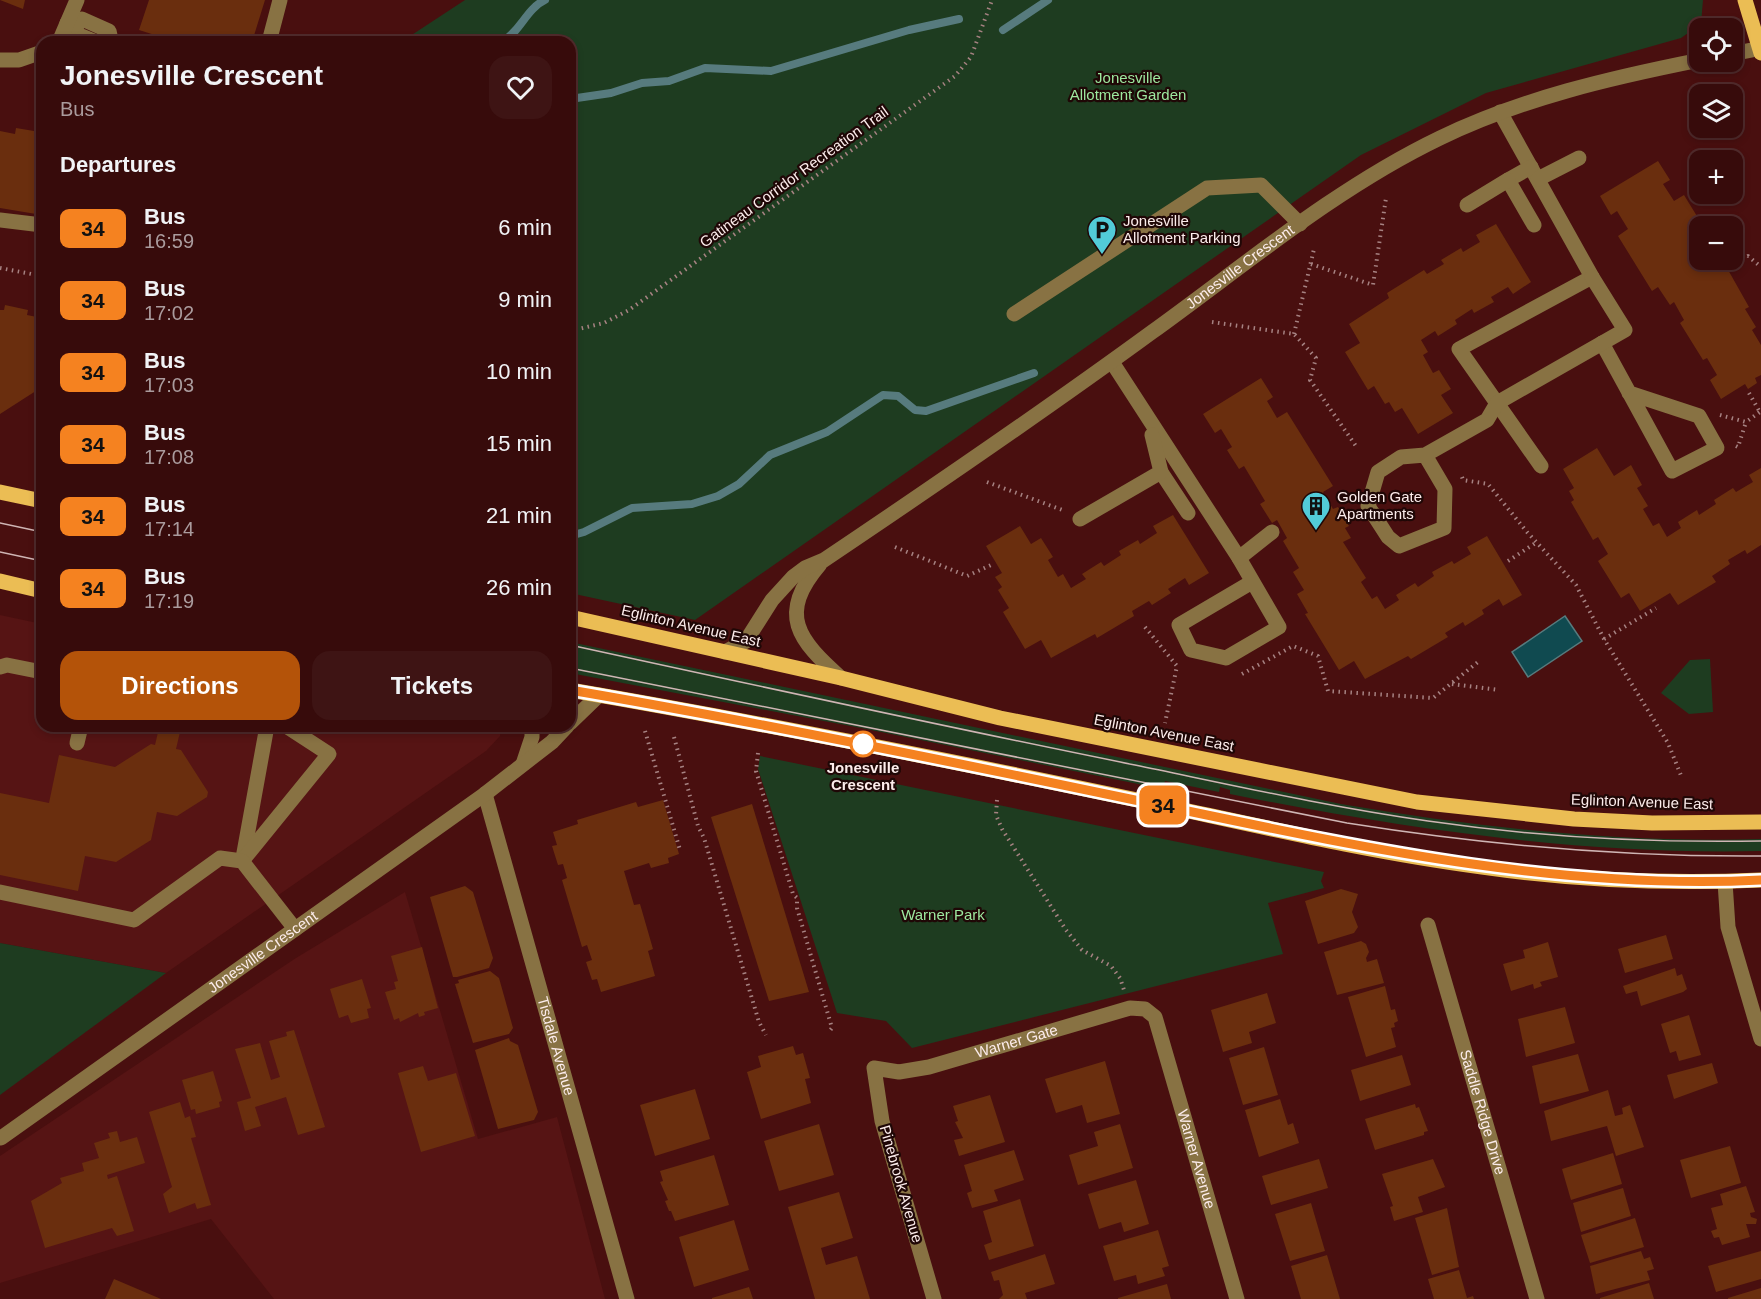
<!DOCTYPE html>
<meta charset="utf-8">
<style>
body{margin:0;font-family:Arial,sans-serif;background:#3e1414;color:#f1f3f6;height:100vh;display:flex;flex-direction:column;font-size:22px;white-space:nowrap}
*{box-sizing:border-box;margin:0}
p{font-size:20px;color:#aa9b9d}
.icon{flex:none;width:33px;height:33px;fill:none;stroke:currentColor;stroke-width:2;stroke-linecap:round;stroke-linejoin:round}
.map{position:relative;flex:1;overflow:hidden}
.sheet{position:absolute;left:36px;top:36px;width:540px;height:696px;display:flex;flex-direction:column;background:#370b0b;border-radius:18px;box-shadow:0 3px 9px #0003,0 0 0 2px #512b2c}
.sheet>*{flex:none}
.badge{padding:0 12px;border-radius:9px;font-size:21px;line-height:39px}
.buttons{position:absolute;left:1689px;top:18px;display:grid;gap:12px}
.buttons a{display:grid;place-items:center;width:54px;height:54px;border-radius:12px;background:#370b0b;box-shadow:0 3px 9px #0003,0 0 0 2px #512b2c;font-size:30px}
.map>.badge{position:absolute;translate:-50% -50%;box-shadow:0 0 0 3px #fff}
h2{padding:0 24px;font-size:22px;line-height:54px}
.round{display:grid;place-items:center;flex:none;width:63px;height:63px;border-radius:18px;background:#3e1414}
.overview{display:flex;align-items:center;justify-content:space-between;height:102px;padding:0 24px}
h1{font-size:28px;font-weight:700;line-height:45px}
.button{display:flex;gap:12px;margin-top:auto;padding:12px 24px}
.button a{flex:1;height:69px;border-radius:18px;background:#b45309;color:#fff;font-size:24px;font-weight:700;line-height:69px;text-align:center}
.button a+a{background:#3e1414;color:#f1f3f6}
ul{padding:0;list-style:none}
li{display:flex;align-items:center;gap:18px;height:72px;padding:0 24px}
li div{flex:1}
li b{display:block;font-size:22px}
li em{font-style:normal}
li .badge{min-width:66px;font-weight:700;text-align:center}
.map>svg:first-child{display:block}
</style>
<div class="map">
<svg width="1761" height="1299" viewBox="0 0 1761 1299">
<rect width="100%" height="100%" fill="#490f0f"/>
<g fill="#561414">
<polygon points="0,615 42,624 42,726 500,726 500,736 486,751 166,973 0,943"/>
<polygon points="405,892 478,1139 557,1117 605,1299 274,1299 211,1219 0,1283 0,1156 296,958"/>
</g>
<g fill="#1e3c20">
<polygon points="465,0 1703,0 1701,24 1681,38 1486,93 1361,155 695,620 570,593 570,42 401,42"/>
<path d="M570,642L1341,804C1480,828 1620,843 1761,839V851C1581,855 1406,829 1230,794V790L1220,787L1219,792L1165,781L1163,789L866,729L570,673Z"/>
<polygon points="1710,659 1713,712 1689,714 1661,693 1690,660"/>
<polygon points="760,756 1324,872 1321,881 1324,888 1268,903 1283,954 912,1048 886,1021 837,1013 758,769"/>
<polygon points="0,943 166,973 0,1095"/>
</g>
<polygon fill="#104a50" stroke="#577b7e" stroke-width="1.5" points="1565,616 1582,641 1528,677 1512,652"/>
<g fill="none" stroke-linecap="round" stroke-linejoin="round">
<g stroke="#577b7e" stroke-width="8">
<polyline points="1003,30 1048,0"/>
<path d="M502,42C521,31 526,9 545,0"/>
<polyline points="570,99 611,93 642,83 669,81 705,68 771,71 909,30 959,19"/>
<polyline points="570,536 584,532 632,508 692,504 718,496 739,484 770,455 827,432 883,395 898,396 915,410 926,411 1034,373"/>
</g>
</g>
<g fill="#6a2e0e">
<polygon points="0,0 25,0 23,9"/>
<polygon points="149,0 265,0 252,42 193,42 186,40 185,42 177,42 139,30"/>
<polygon points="16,128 40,132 42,135 42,215 0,208 0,131 15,134"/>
<polygon points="1658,161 1670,180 1663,184 1674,201 1684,195 1703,226 1700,226 1700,260 1715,260 1722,272 1727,268 1749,307 1745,309 1756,327 1752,330 1761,345 1761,375 1755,378 1757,383 1748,389 1745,384 1721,399 1710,380 1717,375 1707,358 1703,360 1680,323 1684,320 1674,302 1670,305 1658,287 1652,291 1618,236 1628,229 1617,211 1611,215 1600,196"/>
<polygon points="1496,224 1531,282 1513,294 1508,287 1491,297 1494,302 1474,313 1472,309 1455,320 1457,324 1438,336 1435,331 1421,340 1428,352 1423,355 1433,373 1439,370 1451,389 1441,395 1453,413 1418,434 1402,408 1395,412 1389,402 1385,404 1374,386 1368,390 1345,352 1360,343 1349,324 1389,298 1387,293 1424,270 1427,274 1444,264 1441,260 1461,248 1463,252 1480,242 1476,235"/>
<polygon points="5,305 28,310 27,315 42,318 39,362 42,362 42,387 0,414 0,310 4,310"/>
<polygon points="1261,378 1273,397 1267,401 1277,418 1287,412 1333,486 1323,492 1333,509 1338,507 1349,526 1345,528 1351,538 1343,542 1366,578 1361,582 1372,599 1377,596 1385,609 1399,600 1396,595 1415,583 1418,587 1434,576 1432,572 1452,561 1454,564 1471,554 1467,547 1487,536 1522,595 1503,606 1499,599 1482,610 1484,614 1465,626 1463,622 1445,633 1448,637 1411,659 1408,656 1365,679 1354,661 1339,670 1305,614 1308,613 1297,594 1304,590 1293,572 1299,568 1283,541 1287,538 1277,520 1272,523 1260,504 1265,501 1244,466 1239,469 1227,450 1232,447 1221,429 1215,433 1203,414"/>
<polygon points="1597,448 1614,476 1631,465 1642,485 1637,488 1648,506 1643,509 1653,526 1659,523 1667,537 1681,528 1678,522 1697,510 1699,515 1716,504 1714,500 1733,488 1736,492 1753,482 1749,475 1761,468 1761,545 1747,554 1745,550 1728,560 1730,564 1712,576 1716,582 1678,605 1670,593 1640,611 1629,593 1621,598 1598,561 1608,554 1598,537 1593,540 1571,502 1574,500 1569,491 1574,488 1563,469"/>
<polygon points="1173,515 1209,573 1189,585 1185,578 1168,589 1171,593 1152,605 1149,601 1132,611 1134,616 1097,638 1095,634 1051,658 1041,640 1025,649 1003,612 1009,608 998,590 1002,587 995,577 1002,573 986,546 1020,526 1031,544 1041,538 1053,557 1048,560 1058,577 1063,574 1071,588 1086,579 1082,574 1101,562 1104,566 1121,555 1119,551 1138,540 1140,544 1157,533 1153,526"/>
<polygon points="163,726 178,726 177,732 180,732 176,749 181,750 208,792 207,797 177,816 157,812 151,840 116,862 85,856 78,891 0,875 0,793 49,803 59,755 115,767 151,744 155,745 159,728"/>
<polygon points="663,800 679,854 668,858 669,863 651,868 649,863 624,871 634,905 640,904 653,949 648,951 655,976 601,992 597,979 592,980 586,962 592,960 587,945 582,947 562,880 567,878 563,864 558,865 552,846 557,845 553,832 578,824 577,820 636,802 638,807"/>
<polygon points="752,804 809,992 769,1001 711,817"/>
<polygon points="465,886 473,892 493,958 489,968 457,977 453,977 430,897"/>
<polygon points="1341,889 1358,894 1352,912 1358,927 1354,933 1318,944 1305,901"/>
<polygon points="1666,935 1673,959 1625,973 1618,949"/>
<polygon points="1361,941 1366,944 1369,952 1366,958 1367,962 1377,959 1384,983 1337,995 1324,952"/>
<polygon points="1548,942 1558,977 1540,982 1542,986 1534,989 1533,984 1511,991 1503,964 1525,958 1523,950"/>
<polygon points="422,947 438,1008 424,1012 425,1015 419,1017 418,1013 400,1022 399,1018 394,1020 385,992 396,989 394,982 398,981 391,956"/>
<polygon points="1675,968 1677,976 1682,974 1687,989 1683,992 1641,1006 1637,991 1626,994 1623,986"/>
<polygon points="490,971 499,978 513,1028 509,1034 473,1043 455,984 459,983 458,980"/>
<polygon points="362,979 371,1008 367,1009 369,1018 351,1023 348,1015 339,1018 330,989"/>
<polygon points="1385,986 1391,1010 1395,1009 1398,1021 1394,1023 1395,1027 1391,1028 1396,1047 1366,1057 1348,997"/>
<polygon points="1267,993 1276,1023 1249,1032 1252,1043 1223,1052 1211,1010"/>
<polygon points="1565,1007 1575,1043 1526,1057 1518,1019"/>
<polygon points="1689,1015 1701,1055 1679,1061 1676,1051 1670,1053 1661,1024"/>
<polygon points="294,1030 325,1127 298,1135 286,1097 255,1107 261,1126 245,1131 237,1102 251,1098 235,1049 260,1043 271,1080 280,1077 269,1041 287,1036 286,1032"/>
<polygon points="509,1038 510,1041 518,1045 538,1112 534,1120 498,1129 475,1050"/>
<polygon points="793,1046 796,1055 803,1053 810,1078 805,1079 811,1103 761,1119 747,1072 761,1067 758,1056"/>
<polygon points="1264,1047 1278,1095 1243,1105 1229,1058"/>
<polygon points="1578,1054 1589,1091 1540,1104 1532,1066"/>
<polygon points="1402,1055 1411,1085 1360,1101 1351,1070"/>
<polygon points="1105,1061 1120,1114 1087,1123 1082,1105 1056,1113 1045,1079"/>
<polygon points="1712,1063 1718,1083 1674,1099 1667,1075"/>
<polygon points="423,1066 428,1081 456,1073 475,1136 421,1152 398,1073"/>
<polygon points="213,1071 222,1101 219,1102 220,1107 196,1114 195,1109 191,1110 182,1080"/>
<polygon points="695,1089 710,1139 655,1156 640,1105"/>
<polygon points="1608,1090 1615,1116 1623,1114 1622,1108 1630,1105 1644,1147 1616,1156 1607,1126 1551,1141 1544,1111"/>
<polygon points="990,1095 1005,1142 959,1156 954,1140 963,1138 955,1122 958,1121 953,1106"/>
<polygon points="1280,1099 1288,1125 1293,1123 1299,1143 1259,1157 1245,1110"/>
<polygon points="180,1102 185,1118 190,1116 196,1137 191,1138 211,1205 197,1209 195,1203 169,1213 163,1194 172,1187 149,1112"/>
<polygon points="1415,1104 1416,1108 1419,1107 1428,1131 1424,1132 1424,1135 1375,1150 1365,1119"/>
<polygon points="819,1124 834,1175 779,1191 764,1141"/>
<polygon points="1120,1124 1133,1168 1078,1185 1069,1155 1098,1146 1094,1132"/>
<polygon points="117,1131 120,1142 137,1137 145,1163 107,1175 108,1179 117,1176 134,1231 117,1236 112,1228 45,1248 31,1201 62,1183 60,1178 84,1171 82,1163 99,1158 94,1143 110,1138 108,1133"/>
<polygon points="1730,1146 1741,1183 1691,1198 1680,1160"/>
<polygon points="1014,1150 1024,1180 994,1190 998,1201 972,1208 967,1193 972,1191 964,1165"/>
<polygon points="1613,1153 1622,1184 1571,1200 1562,1169"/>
<polygon points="714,1155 729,1205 675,1221 671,1211 669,1211 665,1201 668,1200 660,1182 663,1181 660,1171"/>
<polygon points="1319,1159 1328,1188 1271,1205 1262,1176"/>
<polygon points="1433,1159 1445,1187 1418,1197 1423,1212 1394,1221 1390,1207 1393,1206 1382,1174"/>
<polygon points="1136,1180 1149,1224 1124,1232 1121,1222 1099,1229 1088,1194"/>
<polygon points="1746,1186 1755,1212 1750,1213 1751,1217 1757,1219 1756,1224 1746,1224 1750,1237 1722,1245 1719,1237 1714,1238 1711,1231 1717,1229 1711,1208 1723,1205 1720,1194"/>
<polygon points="1623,1188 1631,1216 1581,1232 1573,1203"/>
<polygon points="839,1192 853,1238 821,1248 826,1265 857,1256 870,1299 815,1299 807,1271 788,1207"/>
<polygon points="1020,1199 1034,1246 989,1260 984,1245 992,1242 983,1211"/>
<polygon points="1311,1203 1325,1251 1290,1261 1275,1214"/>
<polygon points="1447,1208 1459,1267 1432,1275 1415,1218"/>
<polygon points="1635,1218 1644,1247 1590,1263 1581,1235"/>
<polygon points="734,1220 749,1270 694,1287 679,1237"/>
<polygon points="1158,1230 1169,1266 1162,1268 1165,1276 1138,1284 1136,1275 1114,1281 1103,1246"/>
<polygon points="1641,1251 1644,1259 1650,1257 1654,1269 1647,1271 1650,1280 1596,1294 1590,1266"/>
<polygon points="1761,1251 1761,1279 1716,1292 1708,1266"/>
<polygon points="1045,1254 1055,1284 1025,1293 1027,1299 999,1299 1003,1295 999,1280 994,1281 991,1272"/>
<polygon points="1327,1255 1340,1299 1301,1299 1291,1266"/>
<polygon points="1459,1270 1467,1298 1473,1296 1474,1299 1434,1299 1428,1279"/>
<polygon points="114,1279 161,1299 105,1299"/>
<polygon points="1649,1283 1654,1299 1600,1299 1600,1298"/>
<polygon points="1167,1284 1171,1299 1118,1299 1118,1298"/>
<polygon points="749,1287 753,1299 712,1299 712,1298"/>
<polygon points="1761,1288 1761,1299 1728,1299 1728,1298"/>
</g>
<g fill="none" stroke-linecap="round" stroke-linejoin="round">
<g stroke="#a68282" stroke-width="4" stroke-dasharray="1.5 4.5" stroke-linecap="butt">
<polyline points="1311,264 1373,285 1386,198"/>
<polyline points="1726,267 1748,256 1761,267"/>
<polyline points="0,268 42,276"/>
<polyline points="1212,322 1294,334 1316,358 1310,380 1356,446"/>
<polyline points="570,331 604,323 629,310 955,76 971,57 992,0"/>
<polyline points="1294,334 1314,249"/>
<polyline points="1749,393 1761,414"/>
<polyline points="1720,415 1746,422 1761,411"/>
<polyline points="1736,446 1738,447 1746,422"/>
<polyline points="1462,477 1463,480 1488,484 1527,532 1576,585 1604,639 1668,743 1682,778"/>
<polyline points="987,482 1065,511"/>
<polyline points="895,547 967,576 991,565"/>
<polyline points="1508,561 1537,542"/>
<polyline points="1145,627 1177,666 1165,723"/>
<polyline points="1604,639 1656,608"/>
<polyline points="1242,674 1293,646 1318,656 1328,691 1433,698 1478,662"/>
<polyline points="1452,684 1499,690"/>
<polyline points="645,731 680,850"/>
<polyline points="674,737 698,826 704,838 759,1022 766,1035"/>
<polyline points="758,753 756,771 793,894 797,898 797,908 832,1028 828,1033"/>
<polyline points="997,800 996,815 1002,829 1066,930 1082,950 1111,966 1120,978 1124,990"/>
</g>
<g stroke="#887243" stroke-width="15">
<polyline points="67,23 74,26 79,35 96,42"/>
<polyline points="74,26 82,19 109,31 111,40 107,42"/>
<polyline points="59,42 77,0"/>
<polyline points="269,42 280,0"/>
<polyline points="1732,54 1761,48"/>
<polyline points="0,60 19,60 42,52"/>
<polyline points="1500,112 1592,277 1459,349 1541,466"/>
<polyline points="1531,167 1508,180 1534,225"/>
<polyline points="1538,179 1579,158"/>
<polyline points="1467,205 1508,180"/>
<polyline points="0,220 42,225"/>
<polyline points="1014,314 1207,188 1261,185 1300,224"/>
<polyline points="1602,343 1672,471 1717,448 1699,416 1629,393"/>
<polyline points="1112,362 1239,558 1279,627 1226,658 1191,650 1179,625 1252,582"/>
<polyline points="1425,455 1445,489 1444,528 1399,546 1388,537 1368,506 1378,472 1401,457 1425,455 1487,420 1497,403 1625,330 1592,277"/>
<polyline points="1161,472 1188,513"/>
<polyline points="1080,519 1161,472 1152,435"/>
<polyline points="1239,558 1272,532"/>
<path d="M820,564C777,614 798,640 841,678"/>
<path id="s1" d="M725,652L746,641L772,600L793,577L805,568L824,560C934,486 1044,411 1152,332C1245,265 1336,188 1440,138C1523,98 1610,78 1700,60"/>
<polyline points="0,667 7,665 42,672"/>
<polyline points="570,723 599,695"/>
<polyline points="77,743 81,726"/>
<polyline points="523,764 532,737 532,726"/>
<path id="s2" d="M485,794L627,1299"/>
<polyline points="243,858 267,726"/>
<polyline points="242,861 329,754 286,726"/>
<polyline points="1725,882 1728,927 1761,1039"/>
<polyline points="0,892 134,920 220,858 242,861 295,929"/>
<path id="s3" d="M1428,925L1537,1299"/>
<path id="s4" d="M1,1138L485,794L552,742L567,726"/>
<path id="s5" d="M934,1299L882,1121L874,1068L899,1072L929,1067L1130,1008L1145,1009L1155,1017L1237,1299"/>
</g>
<g stroke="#ebbd54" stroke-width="15">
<polyline points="1745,0 1761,53"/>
<polyline points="0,492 42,501"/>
<polyline points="0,581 42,591"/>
<polyline points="570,617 841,678 1000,718 1417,802 1574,819 1652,823 1761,822"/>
<path d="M570,690C762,723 952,761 1142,801C1255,825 1368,852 1482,867C1573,880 1669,884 1761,880"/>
</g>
<g stroke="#cfb5b4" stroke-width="1.5">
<polyline points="0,523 42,532"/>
<polyline points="0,552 42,561"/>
<path d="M570,645C758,686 946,727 1135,765C1232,785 1329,807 1428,821C1538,837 1650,843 1761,841"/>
<path d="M570,668L1347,823C1485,845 1622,857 1761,856"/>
</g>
</g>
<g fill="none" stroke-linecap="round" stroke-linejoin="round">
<g stroke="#fff" stroke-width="14">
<path id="line" d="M570,690C758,722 944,760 1130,799C1338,842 1547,891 1761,880"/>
</g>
<use href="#line" stroke="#f58220" stroke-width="9"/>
</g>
<defs>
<g id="parking-pin" transform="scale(1.5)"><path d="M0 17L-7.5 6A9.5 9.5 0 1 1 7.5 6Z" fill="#52cbd8" stroke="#1f0706"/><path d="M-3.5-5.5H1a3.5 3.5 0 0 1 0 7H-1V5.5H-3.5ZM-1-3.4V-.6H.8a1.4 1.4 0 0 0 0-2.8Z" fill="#111"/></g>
<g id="building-pin" transform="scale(1.5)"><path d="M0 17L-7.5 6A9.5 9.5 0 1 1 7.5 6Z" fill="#52cbd8" stroke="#1f0706"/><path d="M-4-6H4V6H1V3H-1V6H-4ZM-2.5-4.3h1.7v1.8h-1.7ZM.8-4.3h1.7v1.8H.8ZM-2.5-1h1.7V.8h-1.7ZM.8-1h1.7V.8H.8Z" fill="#111"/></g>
</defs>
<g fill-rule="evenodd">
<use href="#parking-pin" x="1102" y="230"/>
<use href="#building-pin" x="1316" y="506"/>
</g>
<circle fill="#fff" stroke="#f58220" stroke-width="3" cx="863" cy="744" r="12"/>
<g text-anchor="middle" stroke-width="4.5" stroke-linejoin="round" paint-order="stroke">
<g font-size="15" fill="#9de99f" stroke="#1f0706">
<text x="1128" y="83">Jonesville<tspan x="1128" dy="17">Allotment Garden</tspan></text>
<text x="943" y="920">Warner Park</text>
</g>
<g font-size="15" fill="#fceceb" stroke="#1f0706">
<text transform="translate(794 177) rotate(-36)" y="5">Gatineau Corridor Recreation Trail</text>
<text dy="5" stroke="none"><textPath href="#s1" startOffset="648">Jonesville Crescent</textPath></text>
<text transform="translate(691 626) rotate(13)" y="5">Eglinton Avenue East</text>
<text transform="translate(1164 733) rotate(11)" y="5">Eglinton Avenue East</text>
<text transform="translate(1642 802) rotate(2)" y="5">Eglinton Avenue East</text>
<text dy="5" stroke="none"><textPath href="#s4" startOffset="321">Jonesville Crescent</textPath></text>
<text dy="5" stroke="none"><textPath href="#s5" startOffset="386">Warner Gate</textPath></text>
<text dy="5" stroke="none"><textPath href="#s2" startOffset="262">Tisdale Avenue</textPath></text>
<text dy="5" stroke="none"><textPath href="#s3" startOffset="195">Saddle Ridge Drive</textPath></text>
<text dy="5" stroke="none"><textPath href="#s5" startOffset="680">Warner Avenue</textPath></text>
<text transform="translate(901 1184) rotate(74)" y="5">Pinebrook Avenue</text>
</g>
<g font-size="15" fill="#fceceb" stroke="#1f0706" text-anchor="start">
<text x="1123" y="226">Jonesville<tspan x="1123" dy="17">Allotment Parking</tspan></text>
<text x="1337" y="502">Golden Gate<tspan x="1337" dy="17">Apartments</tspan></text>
</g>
<g font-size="15" font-weight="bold" fill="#fceceb" stroke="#1f0706">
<text x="863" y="773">Jonesville<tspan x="863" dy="17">Crescent</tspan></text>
</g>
</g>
</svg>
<div class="buttons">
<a><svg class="icon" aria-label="locate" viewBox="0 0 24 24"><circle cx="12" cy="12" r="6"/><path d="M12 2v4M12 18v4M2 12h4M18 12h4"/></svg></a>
<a><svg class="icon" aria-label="layers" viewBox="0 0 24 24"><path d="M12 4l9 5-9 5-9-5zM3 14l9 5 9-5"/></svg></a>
<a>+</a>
<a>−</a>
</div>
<b class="badge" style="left:1163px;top:805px;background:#f58220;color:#111">34</b>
<section class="sheet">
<div class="overview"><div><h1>Jonesville Crescent</h1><p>Bus</p></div><a class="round"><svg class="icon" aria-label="heart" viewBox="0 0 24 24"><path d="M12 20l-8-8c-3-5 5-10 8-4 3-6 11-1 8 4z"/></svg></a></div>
<h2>Departures</h2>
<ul>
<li><span class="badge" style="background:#f58220;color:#111">34</span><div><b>Bus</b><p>16:59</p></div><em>6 min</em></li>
<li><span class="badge" style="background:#f58220;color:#111">34</span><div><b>Bus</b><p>17:02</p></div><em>9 min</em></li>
<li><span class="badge" style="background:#f58220;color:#111">34</span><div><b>Bus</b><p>17:03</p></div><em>10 min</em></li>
<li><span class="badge" style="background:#f58220;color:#111">34</span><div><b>Bus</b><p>17:08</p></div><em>15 min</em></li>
<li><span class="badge" style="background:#f58220;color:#111">34</span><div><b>Bus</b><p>17:14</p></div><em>21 min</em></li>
<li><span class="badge" style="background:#f58220;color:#111">34</span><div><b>Bus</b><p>17:19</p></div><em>26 min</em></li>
</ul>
<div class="button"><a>Directions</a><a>Tickets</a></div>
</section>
</div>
